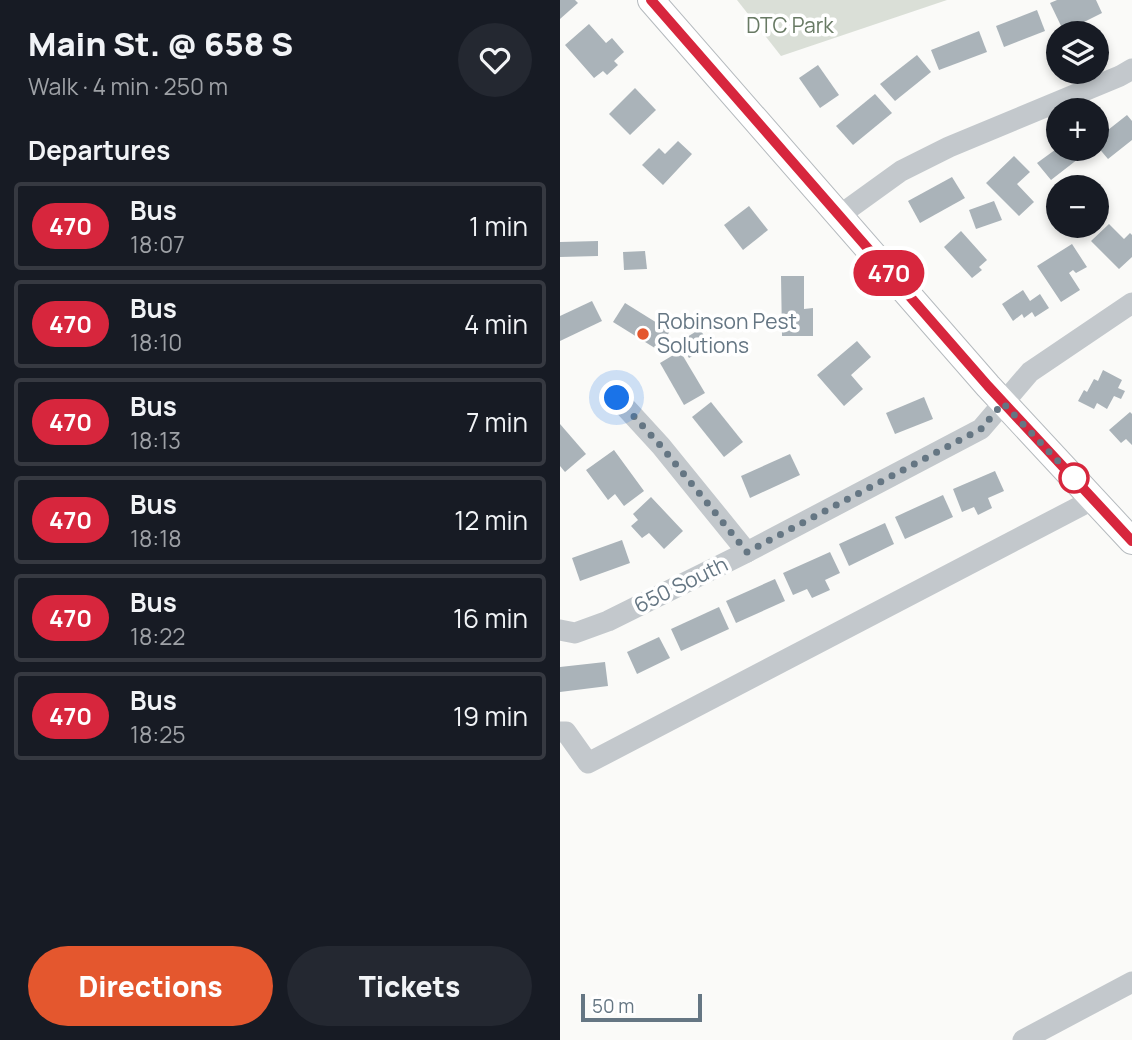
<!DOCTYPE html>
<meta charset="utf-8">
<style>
body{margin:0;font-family:Manrope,sans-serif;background:#242831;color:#f1f3f6;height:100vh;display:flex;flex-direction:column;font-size:26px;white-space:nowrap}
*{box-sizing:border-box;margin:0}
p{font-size:23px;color:#9ea1a6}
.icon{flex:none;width:38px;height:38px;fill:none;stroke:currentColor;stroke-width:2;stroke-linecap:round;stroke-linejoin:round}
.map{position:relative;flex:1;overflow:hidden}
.side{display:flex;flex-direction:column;background:#171b24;width:560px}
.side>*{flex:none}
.badge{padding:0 14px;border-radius:23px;font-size:24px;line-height:46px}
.tools{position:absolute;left:486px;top:21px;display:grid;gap:14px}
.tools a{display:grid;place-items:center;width:63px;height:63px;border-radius:50%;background:#171b24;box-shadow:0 4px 10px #0003;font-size:35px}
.scale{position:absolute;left:21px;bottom:18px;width:121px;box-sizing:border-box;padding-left:7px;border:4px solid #657683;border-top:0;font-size:19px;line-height:24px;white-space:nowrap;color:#657683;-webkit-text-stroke:5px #fff;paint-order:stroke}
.you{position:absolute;width:35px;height:35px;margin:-18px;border:5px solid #fff;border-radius:50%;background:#1a73e8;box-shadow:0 0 0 10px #1a73e833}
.map>.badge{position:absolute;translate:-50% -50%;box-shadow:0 0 0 4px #fff}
h2{padding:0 28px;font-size:26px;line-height:63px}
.round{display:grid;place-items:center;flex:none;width:74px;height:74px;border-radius:37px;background:#242831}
.head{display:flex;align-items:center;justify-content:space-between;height:119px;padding:0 28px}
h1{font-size:33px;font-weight:800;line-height:52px}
.action{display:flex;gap:14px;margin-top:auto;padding:14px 28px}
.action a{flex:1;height:80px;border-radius:42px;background:#e4572e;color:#fff;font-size:28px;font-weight:800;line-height:80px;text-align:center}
.action a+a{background:#242831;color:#f1f3f6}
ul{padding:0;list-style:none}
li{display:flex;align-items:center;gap:21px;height:88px;margin:0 14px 10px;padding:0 14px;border:4px solid #363941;border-radius:7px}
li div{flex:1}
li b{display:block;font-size:26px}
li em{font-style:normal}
li .badge{min-width:77px;font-weight:700;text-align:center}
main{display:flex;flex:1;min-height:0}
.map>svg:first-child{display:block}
</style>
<main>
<section class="side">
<div class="head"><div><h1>Main St. @ 658 S</h1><p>Walk · 4 min · 250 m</p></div><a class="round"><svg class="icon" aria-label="heart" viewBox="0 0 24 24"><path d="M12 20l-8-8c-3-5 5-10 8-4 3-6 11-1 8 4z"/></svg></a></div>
<h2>Departures</h2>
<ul>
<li><span class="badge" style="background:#d7263d;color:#fff">470</span><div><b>Bus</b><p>18:07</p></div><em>1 min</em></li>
<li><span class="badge" style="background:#d7263d;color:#fff">470</span><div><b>Bus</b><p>18:10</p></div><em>4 min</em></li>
<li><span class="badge" style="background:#d7263d;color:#fff">470</span><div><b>Bus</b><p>18:13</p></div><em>7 min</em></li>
<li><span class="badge" style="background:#d7263d;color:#fff">470</span><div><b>Bus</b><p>18:18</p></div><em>12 min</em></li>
<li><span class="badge" style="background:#d7263d;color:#fff">470</span><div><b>Bus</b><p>18:22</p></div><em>16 min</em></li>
<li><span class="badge" style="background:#d7263d;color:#fff">470</span><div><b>Bus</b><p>18:25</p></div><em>19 min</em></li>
</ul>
<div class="action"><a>Directions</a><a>Tickets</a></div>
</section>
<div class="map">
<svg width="572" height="1040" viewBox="0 0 572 1040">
<rect width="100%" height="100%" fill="#fafaf8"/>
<polygon fill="#dadfd7" points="177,0 387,0 221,56"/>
<g fill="#aab3b9">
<polygon points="0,0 15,0 18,3 0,19"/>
<polygon points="497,0 536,0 542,13 504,32 490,3"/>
<polygon points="477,10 485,31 444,47 436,26"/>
<polygon points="29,24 46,43 52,38 64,52 54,61 58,65 47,75 43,71 34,78 5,45"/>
<polygon points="419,31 427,52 379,70 371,50"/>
<polygon points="357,55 371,72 335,101 320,84"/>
<polygon points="258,65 279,95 260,108 239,78"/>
<polygon points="75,88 96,110 70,135 49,114"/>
<polygon points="315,94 332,113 293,145 276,126"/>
<polygon points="567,115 572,121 572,140 548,159 537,146 537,133 545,127 548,130"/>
<polygon points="118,141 132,154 103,185 82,165 99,148 105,154"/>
<polygon points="499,147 499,149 524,149 527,152 491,180 477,163"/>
<polygon points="454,156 470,172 457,184 474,202 459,216 426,183"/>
<polygon points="392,177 405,198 360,223 348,201"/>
<polygon points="434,201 442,220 416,229 409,210"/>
<polygon points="189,206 208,230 183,250 164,225"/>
<polygon points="549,224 564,239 570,233 572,235 572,257 559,269 531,241"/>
<polygon points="401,231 427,260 419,267 422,270 412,278 384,247"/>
<polygon points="38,241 38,256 0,257 0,242"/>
<polygon points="512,244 527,267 516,273 513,270 509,273 520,290 501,302 477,266"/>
<polygon points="85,251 87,269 64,270 63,252"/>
<polygon points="221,276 244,276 244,309 253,308 253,336 222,336"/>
<polygon points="463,290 470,301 480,294 489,308 475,317 472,312 464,318 462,314 453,321 442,304"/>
<polygon points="32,301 42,321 0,341 0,316"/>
<polygon points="65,303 110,331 98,350 53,322"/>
<polygon points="140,329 150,346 129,358 119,342"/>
<polygon points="297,341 311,357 291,375 303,389 284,406 257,375"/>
<polygon points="120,351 145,393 124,405 100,363"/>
<polygon points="543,370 562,380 558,388 565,391 561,399 554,396 547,409 537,403 534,409 518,401 524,390 527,392 534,379 538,381"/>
<polygon points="364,397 373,419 335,434 326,413"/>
<polygon points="151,402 183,442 164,457 132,417"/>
<polygon points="570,412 572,414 572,445 566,439 561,443 549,430"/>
<polygon points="0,424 26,454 5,472 0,466"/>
<polygon points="54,450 84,491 64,506 55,494 48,500 26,470"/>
<polygon points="230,454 240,475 190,498 181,476"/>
<polygon points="435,471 444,491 428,498 432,508 418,515 414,507 402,512 393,489"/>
<polygon points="383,495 393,517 345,539 335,517"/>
<polygon points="91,497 123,531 104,549 89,533 82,538 71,526 78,520 73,514"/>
<polygon points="325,523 334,544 289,566 279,544"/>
<polygon points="62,540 70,563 20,581 12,558"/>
<polygon points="270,552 280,573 265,580 270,590 252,598 247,589 233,595 223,573"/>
<polygon points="215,579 225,601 176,623 166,601"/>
<polygon points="159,607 169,629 121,651 111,629"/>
<polygon points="99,637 110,658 77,674 67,652"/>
<polygon points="45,662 48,686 0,692 0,667"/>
</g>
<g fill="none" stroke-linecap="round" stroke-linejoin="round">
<g stroke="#b5babe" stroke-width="28">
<polyline id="major" points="91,0 428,386 572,541"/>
</g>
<g stroke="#c3c8cc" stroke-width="21">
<polyline points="280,215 341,171 389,147 560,76 572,69"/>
<polyline points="57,398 101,446 187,552"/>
<polyline points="0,630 15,633 48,621 187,552 421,429 470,372 572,303"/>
<polyline points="0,732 6,732 28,763 534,499"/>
<polyline points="463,1040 572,982"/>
</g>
<use href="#major" stroke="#fff" stroke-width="26"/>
</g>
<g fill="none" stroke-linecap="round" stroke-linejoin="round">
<g stroke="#fff" stroke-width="16">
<polyline id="line" points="91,0 428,386 572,541"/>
</g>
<use href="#line" stroke="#d7263d" stroke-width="10"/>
<polyline stroke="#657683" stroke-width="7" stroke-dasharray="0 12.6" points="57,398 101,446 187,552 421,429 443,403 514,478"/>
</g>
<circle fill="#e4572e" stroke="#fff" stroke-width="2.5" cx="83" cy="334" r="7"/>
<circle fill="#fff" stroke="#d7263d" stroke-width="3.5" cx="514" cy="478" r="14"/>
<g text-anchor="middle" stroke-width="7" stroke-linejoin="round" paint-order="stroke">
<g font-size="21" fill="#687a64" stroke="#fff">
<text x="230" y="33">DTC Park</text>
</g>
<g font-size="21" fill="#657683" stroke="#fff" text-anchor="start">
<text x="97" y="329">Robinson Pest<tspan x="97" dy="24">Solutions</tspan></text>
</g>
<g font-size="21" fill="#657683" stroke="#fff">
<text transform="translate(121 585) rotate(-26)" y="7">650 South</text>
</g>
</g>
</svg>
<div class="tools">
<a><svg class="icon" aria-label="layers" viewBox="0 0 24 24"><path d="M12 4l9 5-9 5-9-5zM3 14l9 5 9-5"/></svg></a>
<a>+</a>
<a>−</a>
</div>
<div class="scale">50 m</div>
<div class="you" style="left:57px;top:398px"></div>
<b class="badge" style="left:329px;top:273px;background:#d7263d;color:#fff">470</b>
</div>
</main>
